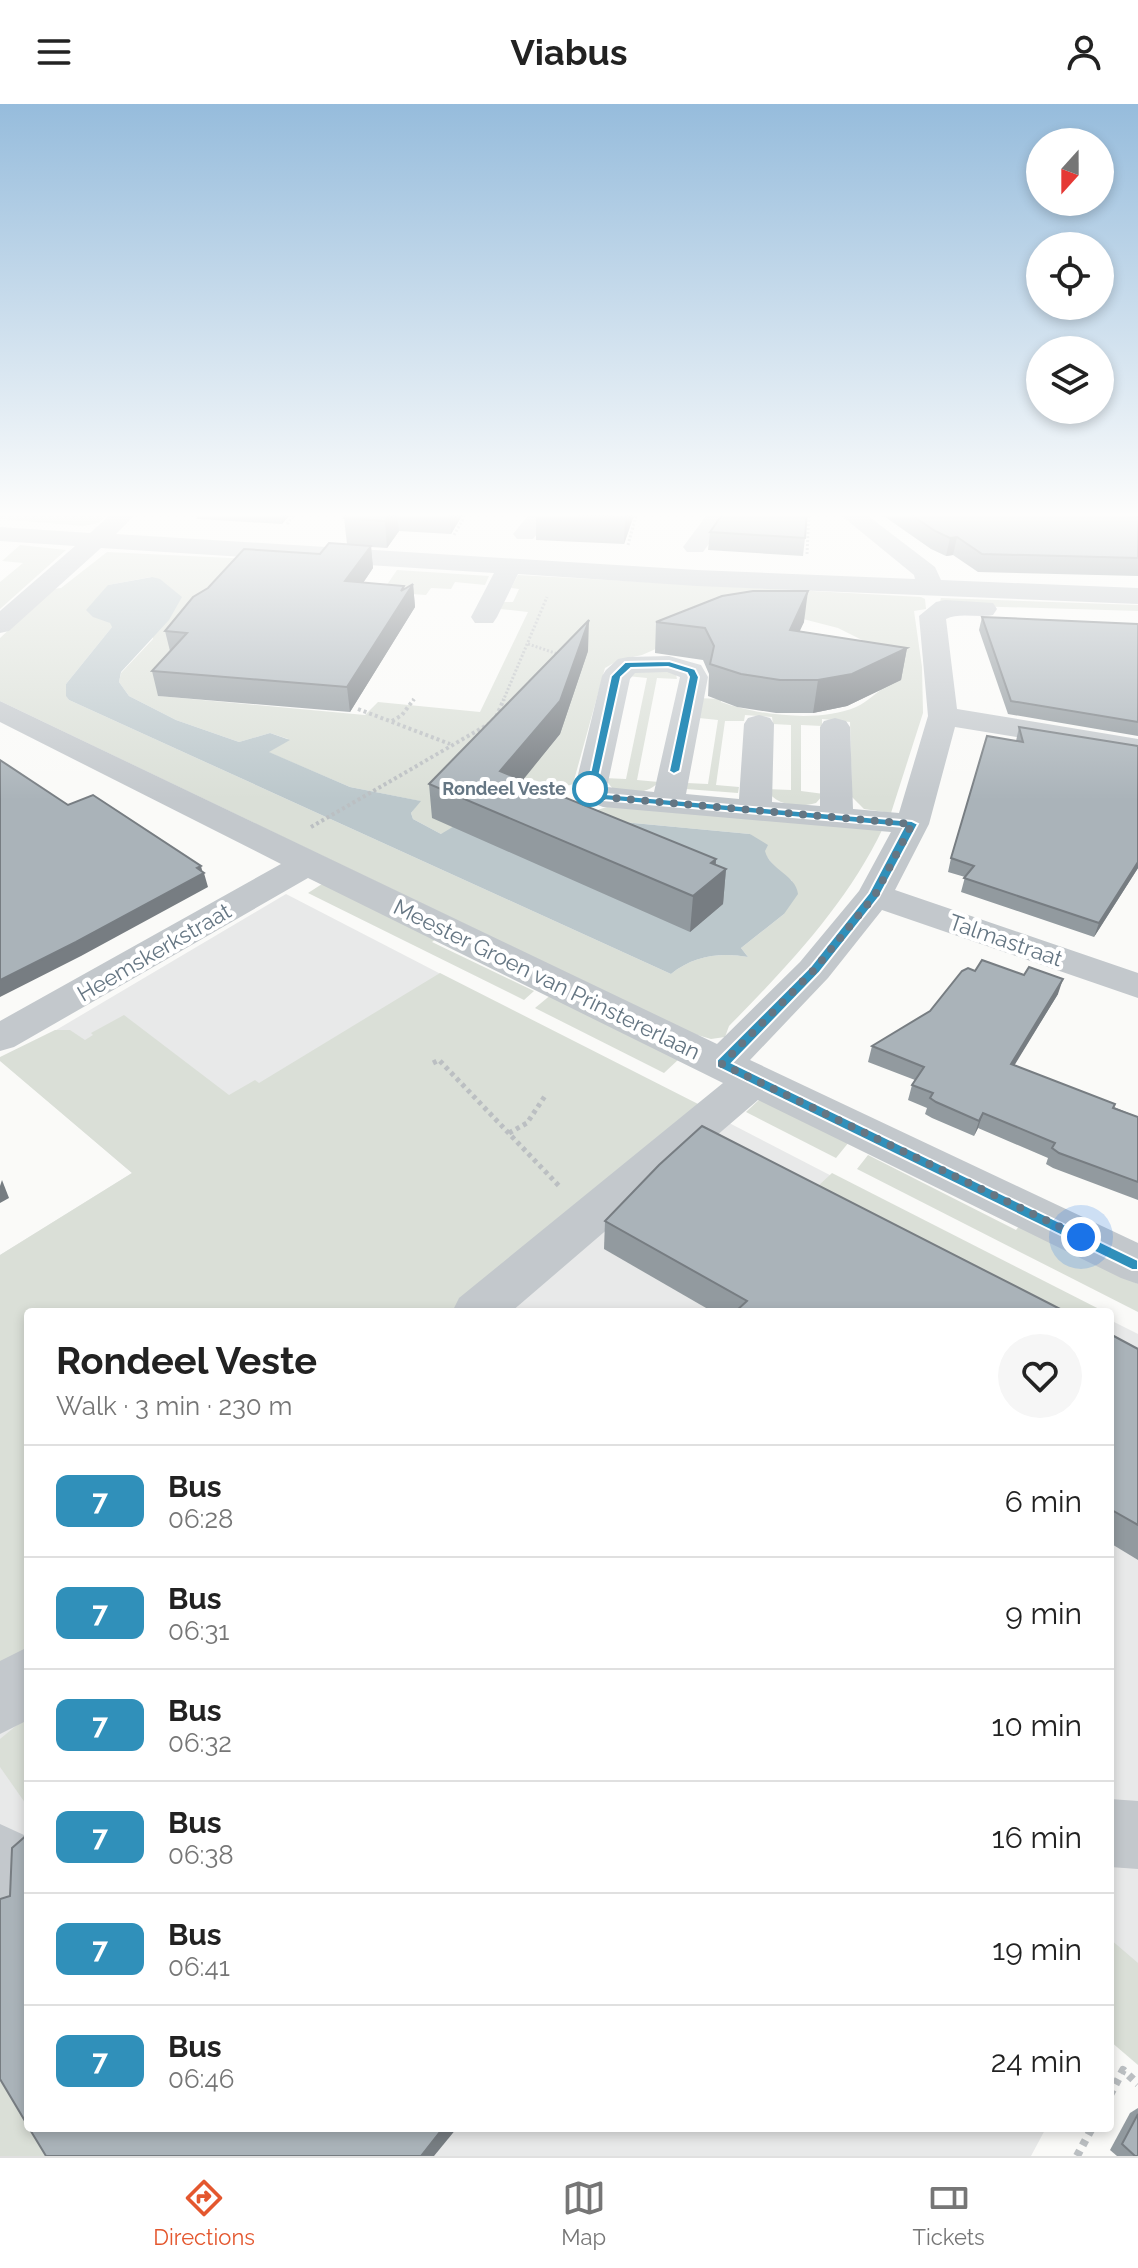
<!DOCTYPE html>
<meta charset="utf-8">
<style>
body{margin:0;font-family:Raleway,sans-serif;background:#f6f6f6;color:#222;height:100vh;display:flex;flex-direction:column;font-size:30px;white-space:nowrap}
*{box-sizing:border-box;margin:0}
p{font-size:26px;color:#767676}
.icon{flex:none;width:44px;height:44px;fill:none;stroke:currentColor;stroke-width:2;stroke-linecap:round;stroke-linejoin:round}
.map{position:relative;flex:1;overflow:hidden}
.details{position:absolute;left:24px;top:1204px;width:1090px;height:824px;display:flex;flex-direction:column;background:#fff;border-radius:8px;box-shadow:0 4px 12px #0003}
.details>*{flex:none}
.badge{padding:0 16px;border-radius:12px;font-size:28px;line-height:52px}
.needle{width:52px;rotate:201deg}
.tools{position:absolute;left:1026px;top:24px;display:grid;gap:16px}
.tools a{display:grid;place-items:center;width:88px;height:88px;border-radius:50%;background:#fff;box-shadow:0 4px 12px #0003;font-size:40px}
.you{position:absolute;width:40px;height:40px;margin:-20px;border:6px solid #fff;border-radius:50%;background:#1a73e8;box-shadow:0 0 0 12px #1a73e833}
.map>.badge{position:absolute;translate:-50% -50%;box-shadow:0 0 0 4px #fff}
.round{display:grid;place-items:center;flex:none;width:84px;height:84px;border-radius:42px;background:#f6f6f6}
.summary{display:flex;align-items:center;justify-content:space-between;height:136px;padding:0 32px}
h1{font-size:38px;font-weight:700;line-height:60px}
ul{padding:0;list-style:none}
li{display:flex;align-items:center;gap:24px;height:112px;padding:0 32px;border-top:2px solid #e0e0e0}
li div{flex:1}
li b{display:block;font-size:30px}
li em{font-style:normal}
li .badge{min-width:88px;font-weight:700;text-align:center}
header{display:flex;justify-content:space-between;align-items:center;height:104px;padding:0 32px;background:#fff;font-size:36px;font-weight:700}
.tab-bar{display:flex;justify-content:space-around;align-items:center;height:112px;border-top:2px solid #e0e0e0;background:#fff;font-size:22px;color:#767676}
.tab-bar a{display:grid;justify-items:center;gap:4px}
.tab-bar .on{color:#e4572e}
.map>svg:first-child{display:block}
</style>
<header><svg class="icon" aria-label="menu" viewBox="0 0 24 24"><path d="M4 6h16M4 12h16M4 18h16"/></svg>Viabus<svg class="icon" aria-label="person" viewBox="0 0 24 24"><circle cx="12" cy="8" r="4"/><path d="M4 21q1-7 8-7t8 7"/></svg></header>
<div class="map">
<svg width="1138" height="2052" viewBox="0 0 1138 2052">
<rect width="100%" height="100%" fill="#fafaf8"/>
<g fill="#e8e9e9">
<polygon points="286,790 1095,1208 28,1208 28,2024 1046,2024 1031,2052 0,2052 0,1151 132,1069 2,958"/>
<polygon points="1110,1216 1138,1230 1138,1941 1110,1917"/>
</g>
<g fill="#dadfd7" fill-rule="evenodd">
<polygon points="0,408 111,408 98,419 84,422 0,415"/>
<polygon points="20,441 66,446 0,505 0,478 23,459 2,457"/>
<path d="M107,448L251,455L159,592L365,611L378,598L480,608L528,508L500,505L503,498H513L519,485L511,484L518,471L921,493L925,495L926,505L914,507L922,563L923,609L891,709L864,705L852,693L850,618L822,615V622L801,621V687L824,690L816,699C799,704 776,702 766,685L791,686V621L773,620L772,613L745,611L744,617H725L716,681L739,683L738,689L686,685L687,679L708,680L718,616L699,614L698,594L721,595V598C757,611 819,619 856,603C867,598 877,588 887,581L872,541L838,524L803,515L697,527L642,551L619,556L605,564L573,680L564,683L515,672L491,701L591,708L610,702L883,724C847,800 787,863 729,922L725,933L711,935L694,930L0,597V534L53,485L61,484ZM151,473L153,535L121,569L119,578L129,592L176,616L239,638L270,629L288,635L268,648L350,683L420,697L411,709L413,715L441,730L612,717L750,730C767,750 769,761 792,777L784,810L741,844L748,853C720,848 693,852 671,870L69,596L66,591V580L112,523L108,481Z"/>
<polygon points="397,466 489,472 485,481 455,478 451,485 431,484 426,491 382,488"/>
<polygon points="941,494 1138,501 1138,507 939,501"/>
<path d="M658,564L676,570L677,575L657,574L637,676L659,678C645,692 631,688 613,685L604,674L626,675L647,574L627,572L631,568Z"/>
<polygon points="322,780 436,835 432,838 534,887 524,896 308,789"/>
<polygon points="440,869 704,1003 453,1208 28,1208 28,1554 0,1577 0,1151 132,1069 0,957 0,953 55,926 70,926 85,936 93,931 91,929 124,911 229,991 255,976 259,979"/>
<polygon points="552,890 680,954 664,969 535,904"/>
<polygon points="761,994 849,1038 836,1054 746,1008"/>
<polygon points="868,1051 1016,1126 1020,1121 1138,1180 1138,1208 857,1065"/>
<polygon points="832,1069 1105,1208 1018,1208 801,1098"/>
<polygon points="28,1612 28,1703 0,1663 0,1635"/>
<polygon points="1110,1835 1138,1859 1138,1961 1110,1937"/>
<polygon points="0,1952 28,1998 28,2024 44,2024 61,2052 0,2052"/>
</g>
<path fill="#bbc7cb" d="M152,473L160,475L182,493L169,516L121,568L119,578L129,592L176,616L239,638L270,629L290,636L269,648L350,683L421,697L411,709L413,715L441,730L456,721L612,717L750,730L768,741L765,747C770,766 796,771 798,790L784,810L741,844L748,853C720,848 693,852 671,870L69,596L66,592V580L112,523L110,519L93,513L86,506L108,481Z"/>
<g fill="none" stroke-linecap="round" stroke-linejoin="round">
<g stroke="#bbbfc2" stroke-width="3" stroke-dasharray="2 2" stroke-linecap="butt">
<polyline points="287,420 296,408"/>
<polyline points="454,431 467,408"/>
<polyline points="628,441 637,408"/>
<polyline points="807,450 809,408"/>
<polyline points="528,540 561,551"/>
<polyline points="413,597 415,594"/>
<polyline points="503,597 547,493"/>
</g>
<g stroke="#bbbfc2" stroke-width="4" stroke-dasharray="3 3" stroke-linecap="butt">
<polyline points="358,605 450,640"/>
<polyline points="392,617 402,611 414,595"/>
<polyline points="311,723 489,620 496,613 504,595"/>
</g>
<g stroke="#bbbfc2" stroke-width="5" stroke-dasharray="4 4" stroke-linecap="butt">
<polyline points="433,959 439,956 561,1084"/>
<polyline points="509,1029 527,1019 545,992"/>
</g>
<g stroke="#bbbfc2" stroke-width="8" stroke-dasharray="6 6" stroke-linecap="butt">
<polyline points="1110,1991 1123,1966 1138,1980"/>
<polyline points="1077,2052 1092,2024"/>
</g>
<g fill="#c3c8cc" fill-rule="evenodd">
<polygon points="113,408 138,408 116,430 697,466 915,475 914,471 837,408 863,408 935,463 941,476 1138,484 1138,500 697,482 518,470 497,513 493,519 475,519 471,513 494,469 101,444 9,527 0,529 0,507 75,442 0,437 0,423 90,429"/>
<polygon points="531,408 554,408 533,435 517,435 513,430"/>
<polygon points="709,408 732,408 703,448 687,448 683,443"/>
<path d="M945,496L993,499L997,505L993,511C978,514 959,508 946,515L957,605L1138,635V653L955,623L929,720L895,786L1138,869V894L882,806L828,874L750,956L1138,1139V1180L1121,1174L758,996L511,1208H452L459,1194L723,979L308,774L14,943L0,947V917L281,760L0,618V597L717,940L800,858L859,787L891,728L603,703L579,694L574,687L602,572L606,566L618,555L628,553L669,552L701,561L708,573L686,690L739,695L744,620L748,614L759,611L770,614L774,620L772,698L820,702V623L824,617L835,614L846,617L850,623L853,705L899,709L928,612L919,512L936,498ZM667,568L680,573L654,688L607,683L630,575L635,569Z"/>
<polygon points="28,1543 28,1616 0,1630 0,1557"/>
<polygon points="1110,1695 1138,1697 1138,1765 1110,1763"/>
<polygon points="0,1720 24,1731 28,1735 28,1807 16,1812 0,1805"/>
</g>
</g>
<g fill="#929a9f">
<polygon points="195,408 292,408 282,420 197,415"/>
<polygon points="349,408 464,408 451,430 399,427 387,444 371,443 373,464 363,479 405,485 413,480 415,503 350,608 158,592 152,567 170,547 165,527 347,440 344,414"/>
<polygon points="536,408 635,408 624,440 536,436"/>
<polygon points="878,408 1138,408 1138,472 978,468 953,451 946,452 931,445"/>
<polygon points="710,428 805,434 803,452 708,446"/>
<polygon points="982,513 1138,520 1138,632 1008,610 979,526"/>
<polygon points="656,518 804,518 799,527 907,544 901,576 847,602 813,609 776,609 737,603 708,592 709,570 703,556 655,549"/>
<polygon points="588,547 560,630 522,676 716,755 716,761 726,765 723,800 690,828 432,714 429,680"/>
<polygon points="1019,623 1138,642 1138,764 1094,833 961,788 965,773 948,768 951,754 1016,637"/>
<polygon points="975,867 1024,871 1058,890 1014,961 1138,1013 1138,1096 1053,1064 1046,1060 1048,1054 978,1024 974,1032 932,1014 925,1010 927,1004 908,996 912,981 915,976 868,958 872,942 930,907"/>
<polygon points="605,1117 1066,1208 713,1208 604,1145"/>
<polygon points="1110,1230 1138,1245 1138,1456 1110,1439"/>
<polygon points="1138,2004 1138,2052 1117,2052 1110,2046 1130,2009"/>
</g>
<g fill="#777d82">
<polygon points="281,408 292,408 282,420"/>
<polygon points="391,408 397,408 399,427 387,444 385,417"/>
<polygon points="449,408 464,408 451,430"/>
<polygon points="627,408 635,408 624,440 625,413"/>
<polygon points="957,433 953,451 946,452 950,434"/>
<polygon points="371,442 373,464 348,501 345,477"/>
<polygon points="413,480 415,503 350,608 347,583 404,482 405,491"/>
<polygon points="808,487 804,518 786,557 790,526"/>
<polygon points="589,516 588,547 560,630 502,702 500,667"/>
<polygon points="907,544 901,576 847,602 813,609 818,576"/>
<polygon points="716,755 714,775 726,765 723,800 690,828 693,792 711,759"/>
<polygon points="1138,758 1138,764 1094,833 1099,819"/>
<polygon points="201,762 203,770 204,769 208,783 81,852 0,893 0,876"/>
<polygon points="1063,875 1058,890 1006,975 1011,960"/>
<polygon points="983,1009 978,1024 974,1032 979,1017"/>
<polygon points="2,1076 9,1094 0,1099 0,1082"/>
<polygon points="443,2024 457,2024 434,2052 421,2052"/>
</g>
<g fill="#aab3b9" stroke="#777d82" stroke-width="2">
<polygon points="349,408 391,408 385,417 344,414"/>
<polygon points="536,408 627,408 625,413"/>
<polygon points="724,408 807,408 805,434 710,428"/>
<polygon points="907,408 1138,408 1138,454 982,450 957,433 950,434 935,427"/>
<polygon points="329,439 371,442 345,477 404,482 401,487 413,480 347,583 152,567 187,529 165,527 193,493 208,484 244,445 320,450"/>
<polygon points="753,487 808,487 790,526 907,544 852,570 818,576 780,576 741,570 710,560 714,542 705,524 656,518 722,492"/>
<polygon points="982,513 1138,520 1138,618 1011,597"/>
<polygon points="589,516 560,597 500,667 716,755 711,759 726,765 693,792 429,680"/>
<polygon points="1019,623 1138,642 1138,758 1099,819 964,774 974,762 951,754 987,632 1023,638"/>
<polygon points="0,656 68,701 93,691 201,762 197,764 204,769 76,838 0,876"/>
<polygon points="982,856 1024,871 1029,863 1063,875 1011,960 1115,1000 1113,1004 1138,1013 1138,1078 1059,1049 1052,1044 1055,1039 983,1009 979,1017 936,998 930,994 933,989 912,981 924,963 872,942 930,907 962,867 968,864 975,867"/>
<polygon points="702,1022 1066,1208 735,1208 747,1197 605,1117 659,1061"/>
<polygon points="1110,1230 1138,1245 1138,1421 1110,1405"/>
<polygon points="28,1730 28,2022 0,1975 0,1795 10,1792 12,1744"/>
<polygon points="1138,2010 1138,2052 1135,2052 1122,2040"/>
<polygon points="29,2024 443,2024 421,2052 46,2052"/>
</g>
<linearGradient id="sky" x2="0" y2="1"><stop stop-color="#96bcdc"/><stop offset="0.59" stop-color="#fdfdfc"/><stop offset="1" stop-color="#fdfdfc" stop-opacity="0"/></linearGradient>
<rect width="1138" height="696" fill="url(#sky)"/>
<polygon fill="#3090ba" stroke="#fff" stroke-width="2" points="669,557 695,565 699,573 680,667 674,670 669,667 689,573 687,569 668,563 631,564 621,573 596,686 605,690 912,717 918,720 879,793 819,869 732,959 1138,1156 1138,1166 1132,1166 717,963 717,956 810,863 869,789 904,723 603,696 586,689 611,572 625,558"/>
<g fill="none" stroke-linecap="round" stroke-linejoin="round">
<polyline stroke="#657683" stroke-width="8" stroke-dasharray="0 14.4" points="590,685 603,693 912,720 875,791 814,866 722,960 1081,1133"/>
</g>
<circle fill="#fff" stroke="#3090ba" stroke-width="4" cx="590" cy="685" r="16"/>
<g text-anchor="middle" stroke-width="8" stroke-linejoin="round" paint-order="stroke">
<g font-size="18" font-weight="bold" fill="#657683" stroke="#fff" text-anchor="end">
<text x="566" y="691">Rondeel Veste</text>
</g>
<g font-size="22" fill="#657683" stroke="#fff">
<text transform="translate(1006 836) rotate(19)" y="8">Talmastraat</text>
<text transform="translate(154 848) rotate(-30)" y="8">Heemskerkstraat</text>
<text transform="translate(547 875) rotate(26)" y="8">Meester Groen van Prinstererlaan</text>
</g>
</g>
</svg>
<div class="tools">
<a><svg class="needle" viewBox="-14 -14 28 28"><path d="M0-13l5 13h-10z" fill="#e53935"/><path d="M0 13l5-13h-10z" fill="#767676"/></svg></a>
<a><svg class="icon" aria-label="locate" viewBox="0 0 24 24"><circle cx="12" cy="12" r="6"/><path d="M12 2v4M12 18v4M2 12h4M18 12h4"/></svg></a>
<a><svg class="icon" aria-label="layers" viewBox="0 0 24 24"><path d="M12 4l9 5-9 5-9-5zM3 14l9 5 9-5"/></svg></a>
</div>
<div class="you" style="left:1081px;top:1133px"></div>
<section class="details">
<div class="summary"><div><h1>Rondeel Veste</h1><p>Walk · 3 min · 230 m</p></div><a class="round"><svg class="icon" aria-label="heart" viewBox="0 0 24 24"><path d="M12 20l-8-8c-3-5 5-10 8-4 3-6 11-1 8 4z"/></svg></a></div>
<ul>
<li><span class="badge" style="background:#3090ba;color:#fff">7</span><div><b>Bus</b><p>06:28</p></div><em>6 min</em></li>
<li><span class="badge" style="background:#3090ba;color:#fff">7</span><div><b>Bus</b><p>06:31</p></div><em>9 min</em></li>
<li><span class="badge" style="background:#3090ba;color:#fff">7</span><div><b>Bus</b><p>06:32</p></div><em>10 min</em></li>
<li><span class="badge" style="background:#3090ba;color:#fff">7</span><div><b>Bus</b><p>06:38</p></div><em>16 min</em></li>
<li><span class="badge" style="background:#3090ba;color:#fff">7</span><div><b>Bus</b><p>06:41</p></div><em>19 min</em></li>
<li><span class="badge" style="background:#3090ba;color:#fff">7</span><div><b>Bus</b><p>06:46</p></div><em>24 min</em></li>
</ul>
</section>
</div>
<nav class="tab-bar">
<a class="on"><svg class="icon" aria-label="directions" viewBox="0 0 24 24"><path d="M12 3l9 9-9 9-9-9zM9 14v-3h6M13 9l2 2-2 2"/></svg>Directions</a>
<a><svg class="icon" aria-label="map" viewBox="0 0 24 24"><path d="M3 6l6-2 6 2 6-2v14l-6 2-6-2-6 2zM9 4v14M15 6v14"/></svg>Map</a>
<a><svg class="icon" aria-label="tickets" viewBox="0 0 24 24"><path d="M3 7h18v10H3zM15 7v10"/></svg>Tickets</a>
</nav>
